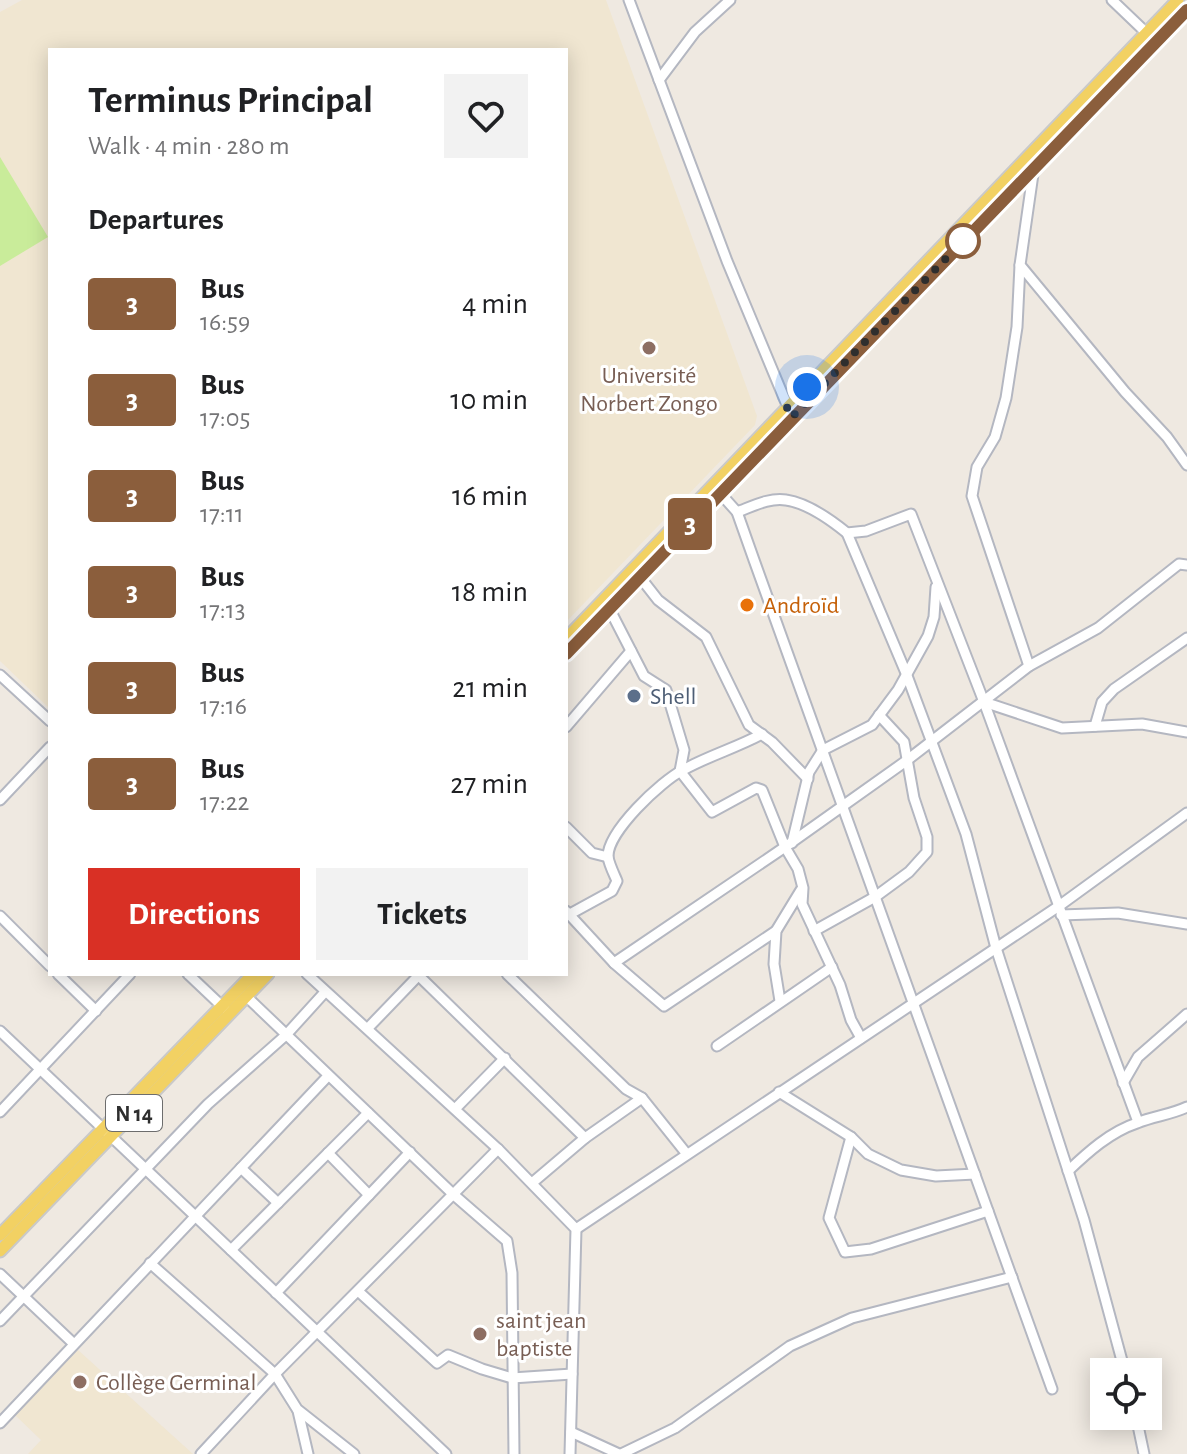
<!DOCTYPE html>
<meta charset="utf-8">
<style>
body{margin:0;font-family:"Alegreya Sans",sans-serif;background:#f2f2f2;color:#202124;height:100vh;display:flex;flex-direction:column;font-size:30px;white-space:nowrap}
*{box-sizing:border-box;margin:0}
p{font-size:26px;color:#757577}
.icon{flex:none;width:44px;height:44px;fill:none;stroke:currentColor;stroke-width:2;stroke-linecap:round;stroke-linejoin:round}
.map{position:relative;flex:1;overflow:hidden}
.sheet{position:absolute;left:48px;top:48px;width:520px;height:928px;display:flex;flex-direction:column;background:#fff;border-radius:0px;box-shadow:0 4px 20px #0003}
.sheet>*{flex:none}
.badge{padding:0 16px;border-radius:6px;font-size:28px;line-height:52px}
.tools{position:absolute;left:1090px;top:1358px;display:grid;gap:16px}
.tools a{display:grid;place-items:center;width:72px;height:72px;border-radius:0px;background:#fff;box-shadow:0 4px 20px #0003;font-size:40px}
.you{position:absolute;width:40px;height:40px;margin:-20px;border:6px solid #fff;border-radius:50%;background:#1a73e8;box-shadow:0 0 0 12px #1a73e833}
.map>.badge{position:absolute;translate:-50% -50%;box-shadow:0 0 0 4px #fff}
h2{padding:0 40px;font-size:30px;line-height:72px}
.round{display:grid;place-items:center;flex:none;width:84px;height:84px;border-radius:0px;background:#f2f2f2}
.overview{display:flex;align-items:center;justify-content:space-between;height:136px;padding:0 40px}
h1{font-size:38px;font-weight:600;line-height:60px}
.button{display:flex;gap:16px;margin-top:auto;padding:16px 40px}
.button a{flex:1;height:92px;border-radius:0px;background:#d93025;color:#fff;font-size:32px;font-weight:600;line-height:92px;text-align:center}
.button a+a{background:#f2f2f2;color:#202124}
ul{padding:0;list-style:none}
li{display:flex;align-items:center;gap:24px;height:96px;padding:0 40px}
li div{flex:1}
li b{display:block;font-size:30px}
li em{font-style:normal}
li .badge{min-width:88px;font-weight:700;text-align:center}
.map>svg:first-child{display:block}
</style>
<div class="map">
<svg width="1187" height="1454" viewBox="0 0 1187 1454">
<rect width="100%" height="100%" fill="#efe9e1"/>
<g fill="#f0e6d1">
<polygon points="22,0 606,0 757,416 755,425 566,622 566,50 50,50 50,709 0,661 0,12"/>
<polygon points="78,1350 193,1454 28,1454 41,1440 15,1415"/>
</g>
<polygon fill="#c9ec9a" points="0,157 48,237 0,266"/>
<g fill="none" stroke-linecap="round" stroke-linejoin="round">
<g stroke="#b4b7c1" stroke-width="13">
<g id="minor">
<polyline points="629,0 727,261 792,417"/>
<polyline points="1112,0 1157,43"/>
<polyline points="659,80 695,32 730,0"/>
<polyline points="1034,167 1020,265 1125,392 1167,437 1187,465"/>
<polyline points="1020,265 1017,327 1006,398 995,437 977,467 972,496 1029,666"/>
<polyline points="720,493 737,512 754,560 1052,1389"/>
<path d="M737,512C751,507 770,497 786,500C807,503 831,520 847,533L866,531L911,514L984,702L1138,1122"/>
<polyline points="847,533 906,673 966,834 996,948 1084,1220 1125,1372"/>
<polyline points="640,577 658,600 706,637 749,725 772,742 808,779"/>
<polyline points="609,608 644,676 666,690 684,750 680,771 712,812 756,788 762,790 785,847 798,869 803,888 802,904 840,985 851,1020 861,1038"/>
<polyline points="0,675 50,721"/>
<polyline points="984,702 1062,728 1142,724 1187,732"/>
<polyline points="1095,726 1102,702 1114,689 1187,638"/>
<polyline points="566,727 631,651"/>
<polyline points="0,800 50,747"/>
<polyline points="566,827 592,853 608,857"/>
<polyline points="792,843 809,772 823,750 872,725 898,690 928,636 934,617 936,587"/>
<polyline points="566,911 614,963 664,1006 776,931"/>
<path d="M570,914L612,891L617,881C614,874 609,864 608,857C607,832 661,781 683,770C708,756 736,748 762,734"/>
<polyline points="1061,915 1118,913 1187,924"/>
<polyline points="0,916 50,966"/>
<polyline points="814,931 875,897 909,872 927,852 927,837 914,798 904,742 879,715"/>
<polyline points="614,963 785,847 906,761 1029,666 1098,628 1179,564 1187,565"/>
<polyline points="58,974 96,1011"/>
<polyline points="188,974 226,1010"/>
<polyline points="307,974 498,1149 576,1229 570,1454"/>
<polyline points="507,974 626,1089 642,1098 585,1138 532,1183"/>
<polyline points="418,975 585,1138"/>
<polyline points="247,997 454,1195 507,1241 512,1273 514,1454"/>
<polyline points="780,1001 774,964 776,931 801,890"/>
<polyline points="368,1028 420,974"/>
<polyline points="0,1031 446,1454"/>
<polyline points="717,1046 832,967"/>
<polyline points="1123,1083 1138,1057 1187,1014"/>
<polyline points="779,1092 851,1137 868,1154 901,1170 936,1176 975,1174"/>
<polyline points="642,1098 686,1153"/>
<polyline points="455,1109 505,1058"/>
<polyline points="0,1112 130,974"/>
<polyline points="851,1137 829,1218 845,1252 871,1249 988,1211"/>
<polyline points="328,1153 369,1195"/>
<polyline points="241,1168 278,1203"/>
<path d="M1068,1171C1088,1152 1110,1132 1137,1123C1154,1116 1170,1115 1187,1107"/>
<polyline points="576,1229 1059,906 1187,813"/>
<polyline points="231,1250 368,1113"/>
<polyline points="150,1263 275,1374 297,1409 354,1454"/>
<polyline points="0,1274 74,1344"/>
<polyline points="358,1291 437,1363 448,1355 482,1369 512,1378 572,1374"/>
<polyline points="276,1293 410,1152"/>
<polyline points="0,1321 208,1104 286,1035 325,992"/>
<polyline points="298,1411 308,1454"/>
<polyline points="1136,1416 1144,1454"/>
<polyline points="0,1423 328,1076"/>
<polyline points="571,1432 619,1454"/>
<polyline points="201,1454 275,1374 498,1149"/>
<polyline points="621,1454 675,1428 790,1346 852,1318 1012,1277"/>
</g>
</g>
<g stroke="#c9c9c9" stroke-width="15">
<g id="major">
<polyline points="566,639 1178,0"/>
<polyline points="566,654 1187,10"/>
<polyline points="0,1235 253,974"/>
<polyline points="0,1251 268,974"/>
</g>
</g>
<use href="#minor" stroke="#fff" stroke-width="9"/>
<use href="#major" stroke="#f2d163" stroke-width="11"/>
</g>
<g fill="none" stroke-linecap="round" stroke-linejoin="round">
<g stroke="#fff" stroke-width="18">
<polyline id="line" points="566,654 1187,10"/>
</g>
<use href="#line" stroke="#8b5e3c" stroke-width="12"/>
<polyline stroke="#2e2e2e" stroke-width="8" stroke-dasharray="0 14.4" points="807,387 787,408 792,417 963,241"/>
</g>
<circle fill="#fff" stroke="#8b5e3c" stroke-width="4" cx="963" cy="241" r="16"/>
<g fill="#8d6e63" stroke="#fff" stroke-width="3">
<circle cx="649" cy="348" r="8"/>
<circle cx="480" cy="1334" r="8"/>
<circle cx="80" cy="1382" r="8"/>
</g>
<circle fill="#e8710a" stroke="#fff" stroke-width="3" cx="747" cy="605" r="8"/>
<circle fill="#5c6f8a" stroke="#fff" stroke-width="3" cx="634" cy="696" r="8"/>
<g text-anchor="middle" stroke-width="6" stroke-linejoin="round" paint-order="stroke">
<rect fill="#fff" stroke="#6d6d6d" stroke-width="2" x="106" y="1095" width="56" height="36" rx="6"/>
<g font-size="22" font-weight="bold" fill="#2e2e2e">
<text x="134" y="1121">N 14</text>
</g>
<g font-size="24" fill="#785e54" stroke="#fff" text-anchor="start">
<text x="649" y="383" text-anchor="middle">Université<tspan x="649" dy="28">Norbert Zongo</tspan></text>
<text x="496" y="1328">saint jean<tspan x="496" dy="28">baptiste</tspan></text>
<text x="96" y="1390">Collège Germinal</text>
</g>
<g font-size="24" fill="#c56008" stroke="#fff" text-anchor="start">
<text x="763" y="613">Androïd</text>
</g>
<g font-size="24" fill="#4e5e75" stroke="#fff" text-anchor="start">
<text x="650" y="704">Shell</text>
</g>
</g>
</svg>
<div class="tools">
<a><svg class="icon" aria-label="locate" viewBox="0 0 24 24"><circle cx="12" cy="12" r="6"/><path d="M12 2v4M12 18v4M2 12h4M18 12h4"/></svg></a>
</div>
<div class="you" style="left:807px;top:387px"></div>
<b class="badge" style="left:690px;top:524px;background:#8b5e3c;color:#fff">3</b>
<section class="sheet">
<div class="overview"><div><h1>Terminus Principal</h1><p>Walk · 4 min · 280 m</p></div><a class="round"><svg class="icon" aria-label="heart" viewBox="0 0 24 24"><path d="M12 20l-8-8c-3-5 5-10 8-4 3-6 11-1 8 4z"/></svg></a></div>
<h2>Departures</h2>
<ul>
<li><span class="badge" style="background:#8b5e3c;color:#fff">3</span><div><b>Bus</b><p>16:59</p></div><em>4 min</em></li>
<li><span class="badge" style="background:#8b5e3c;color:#fff">3</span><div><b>Bus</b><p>17:05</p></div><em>10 min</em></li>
<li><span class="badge" style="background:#8b5e3c;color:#fff">3</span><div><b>Bus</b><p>17:11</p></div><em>16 min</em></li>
<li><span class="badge" style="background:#8b5e3c;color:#fff">3</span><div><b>Bus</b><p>17:13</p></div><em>18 min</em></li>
<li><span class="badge" style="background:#8b5e3c;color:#fff">3</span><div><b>Bus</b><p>17:16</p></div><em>21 min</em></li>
<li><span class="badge" style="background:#8b5e3c;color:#fff">3</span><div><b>Bus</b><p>17:22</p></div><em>27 min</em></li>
</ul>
<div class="button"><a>Directions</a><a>Tickets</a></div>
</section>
</div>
